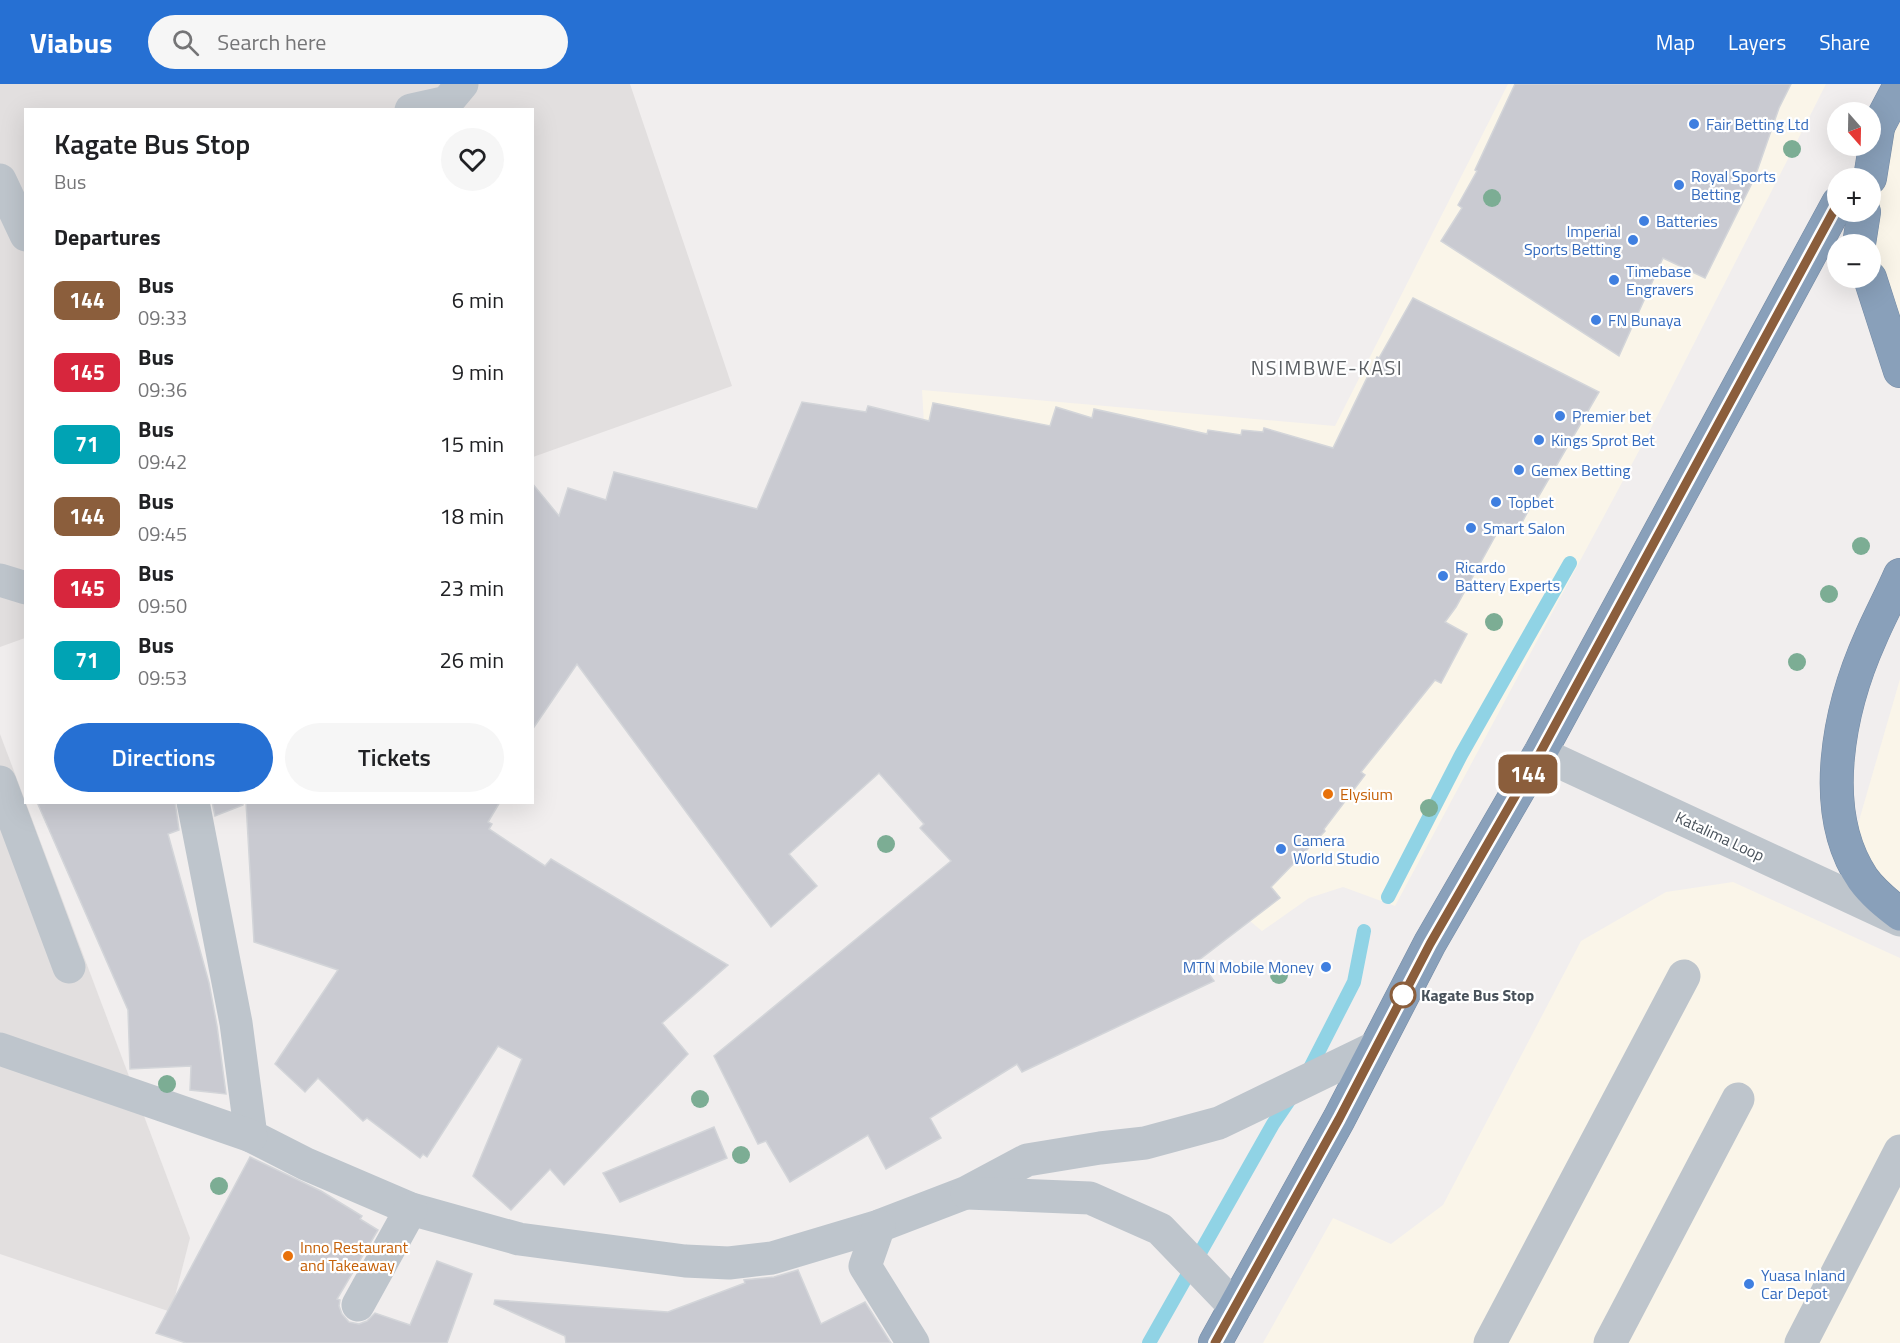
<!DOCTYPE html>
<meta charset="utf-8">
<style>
body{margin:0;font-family:"Titillium Web",sans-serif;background:#f6f6f6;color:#202124;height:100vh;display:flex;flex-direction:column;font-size:22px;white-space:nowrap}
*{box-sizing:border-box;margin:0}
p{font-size:20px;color:#757577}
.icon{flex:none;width:33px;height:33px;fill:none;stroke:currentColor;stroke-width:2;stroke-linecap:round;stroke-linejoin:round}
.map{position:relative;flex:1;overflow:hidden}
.details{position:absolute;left:24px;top:24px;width:510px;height:696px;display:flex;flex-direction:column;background:#fff;border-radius:0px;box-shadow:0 6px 24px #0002}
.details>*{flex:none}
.badge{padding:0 12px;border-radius:9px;font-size:21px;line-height:39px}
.needle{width:39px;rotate:160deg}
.fabs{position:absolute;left:1827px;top:18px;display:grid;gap:12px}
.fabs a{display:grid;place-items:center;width:54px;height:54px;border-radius:50%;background:#fff;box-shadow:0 6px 24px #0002;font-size:30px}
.map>.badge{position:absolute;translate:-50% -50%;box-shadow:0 0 0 3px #fff}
h2{padding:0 30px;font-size:22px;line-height:54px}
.round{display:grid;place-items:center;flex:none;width:63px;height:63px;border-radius:32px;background:#f6f6f6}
.summary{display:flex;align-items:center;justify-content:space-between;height:102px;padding:0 30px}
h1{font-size:28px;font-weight:600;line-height:45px}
.button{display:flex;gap:12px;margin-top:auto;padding:12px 30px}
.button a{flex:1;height:69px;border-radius:36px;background:#2670d3;color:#fff;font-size:24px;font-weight:600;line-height:69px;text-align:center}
.button a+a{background:#f6f6f6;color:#202124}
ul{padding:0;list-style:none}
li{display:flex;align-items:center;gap:18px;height:72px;padding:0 30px}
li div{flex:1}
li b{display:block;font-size:22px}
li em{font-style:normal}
li .badge{min-width:66px;font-weight:700;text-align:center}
header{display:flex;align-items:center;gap:36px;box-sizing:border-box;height:84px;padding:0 30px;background:#2670d3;color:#fff}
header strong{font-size:28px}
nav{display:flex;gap:33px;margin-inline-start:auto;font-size:21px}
.search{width:420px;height:54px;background:#f6f6f6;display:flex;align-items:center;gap:15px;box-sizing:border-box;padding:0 21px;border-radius:33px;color:#757577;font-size:22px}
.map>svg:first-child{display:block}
</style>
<header>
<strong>Viabus</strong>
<div class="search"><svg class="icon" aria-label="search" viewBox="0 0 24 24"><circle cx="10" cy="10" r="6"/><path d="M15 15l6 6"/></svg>Search here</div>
<nav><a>Map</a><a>Layers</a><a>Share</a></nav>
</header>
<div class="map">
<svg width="1900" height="1259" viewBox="0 0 1900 1259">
<rect width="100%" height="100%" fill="#f1eeee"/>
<g fill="#faf5e9">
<polygon points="1508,0 1826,0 1648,350 1395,822 1343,803 1309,814 1262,847 1250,837 926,373 922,306 1335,342"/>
<polygon points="1900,37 1900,258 1871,180 1870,160 1865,160 1879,76"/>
<polygon points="1900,595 1900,811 1867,785 1856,747"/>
<polygon points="1733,798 1900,874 1900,1259 1263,1259 1333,1134 1391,1160 1443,1121 1581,857 1666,808"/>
</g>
<g fill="#e2dfdf">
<polygon points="0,0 630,0 732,302 533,373 532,26 26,26 25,554 0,563"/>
<polygon points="0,650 190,1154 171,1228 0,1170"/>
</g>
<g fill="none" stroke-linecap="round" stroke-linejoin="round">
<g stroke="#90d3e5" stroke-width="14">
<polyline points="1388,813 1461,671 1570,479"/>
<polyline points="1308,988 1354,898 1364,847"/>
<polyline points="1149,1259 1273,1040 1292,1012"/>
</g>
</g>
<g fill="#c9cad1" stroke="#d3d5d9" stroke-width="1.5">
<polygon points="1515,0 1791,0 1779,24 1755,93 1705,194 1663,174 1619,272 1441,157 1462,124 1458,121 1477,87 1475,86"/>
<polygon points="1413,214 1599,308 1536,417 1534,416 1518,446 1503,438 1456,523 1445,538 1467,550 1441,599 1435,596 1361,688 1365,691 1324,745 1325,747 1271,803 1280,814 1199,876 1214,897 1022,988 1017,980 930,1034 941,1054 886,1085 868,1051 790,1098 766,1057 758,1060 714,972 951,777 920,744 924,740 879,689 789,770 817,802 771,843 577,580 532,646 532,399 559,432 568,404 606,416 614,388 757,425 802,318 866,328 868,322 929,337 933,319 1050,342 1056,323 1092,334 1094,325 1207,350 1208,346 1241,351 1242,346 1263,348 1264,344 1333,364 1377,273 1379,274"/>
<polygon points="37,718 175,718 179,746 168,750 209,899 217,942 226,1010 190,1006 191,982 130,985 128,926"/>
<polygon points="212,718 243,718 243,721 215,732"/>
<polygon points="246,718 500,718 488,738 492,740 489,745 545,782 551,775 728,881 662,939 688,970 564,1101 550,1085 511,1126 473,1092 522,975 498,962 427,1073 423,1070 420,1074 367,1034 363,1037 318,994 305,1008 275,980 338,886 254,858"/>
<polygon points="714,1043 727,1074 620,1118 603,1089"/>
<polygon points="250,1073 321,1107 362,1132 360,1135 378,1146 337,1215 340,1216 339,1222 342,1230 349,1238 359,1240 367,1237 375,1229 410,1241 437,1177 472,1190 447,1259 186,1259 156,1249"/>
<polygon points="798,1186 821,1240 865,1218 891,1259 566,1259 565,1252 494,1220 495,1216 668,1228 745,1199 744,1196 774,1193"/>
</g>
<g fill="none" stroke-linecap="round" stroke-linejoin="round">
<g stroke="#758ba5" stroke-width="34">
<g id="highway">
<polyline points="1870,58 1900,1"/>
<polyline points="1870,94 1878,44"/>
<polyline points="1859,160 1864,128"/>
<polyline points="1870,194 1900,287"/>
<path d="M1900,491C1891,512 1880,532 1871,553C1839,624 1817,727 1863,795C1873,809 1887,820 1900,830"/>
<polyline points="1215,1259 1339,1035 1430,859 1540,669 1838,119"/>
</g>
</g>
<g stroke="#bec5cc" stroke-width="33">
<polyline points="411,26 447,18 462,0"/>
<polyline points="0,96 26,151"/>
<polyline points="0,496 26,504"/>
<polyline points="1540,669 1900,836"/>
<polyline points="0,698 69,883"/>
<polyline points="193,718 236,939 251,1052 306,1080 411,1125 519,1155 685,1177 729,1179 772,1174 879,1142 965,1109 1027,1076 1100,1064 1145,1059 1219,1039 1376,963"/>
<polyline points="0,965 251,1052"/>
<polyline points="967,1109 1090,1114 1160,1145 1235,1223"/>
<polyline points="879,1142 865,1182 913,1259"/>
<polyline points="358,1221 411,1125"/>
<polyline points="1490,1259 1684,892"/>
<polyline points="1610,1259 1738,1015"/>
<polyline points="1801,1259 1900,1067"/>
</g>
<use href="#highway" stroke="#89a0ba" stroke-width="33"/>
</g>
<g fill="#7cad94">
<circle cx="1792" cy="65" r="9"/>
<circle cx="1492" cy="114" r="9"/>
<circle cx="1861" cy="462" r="9"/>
<circle cx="1829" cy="510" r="9"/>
<circle cx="1494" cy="538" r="9"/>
<circle cx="1797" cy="578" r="9"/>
<circle cx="1429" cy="724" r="9"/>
<circle cx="886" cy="760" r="9"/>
<circle cx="1279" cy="891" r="9"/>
<circle cx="167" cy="1000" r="9"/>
<circle cx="700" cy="1015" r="9"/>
<circle cx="741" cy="1071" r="9"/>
<circle cx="219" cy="1102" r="9"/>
</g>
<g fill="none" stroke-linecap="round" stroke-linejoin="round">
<g stroke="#fff" stroke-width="14">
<polyline id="line" points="1215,1259 1339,1035 1430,860 1540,669 1838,119"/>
</g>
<use href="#line" stroke="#8b5e3c" stroke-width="9"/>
</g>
<g fill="#3f7fe0" stroke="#fff" stroke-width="2">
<circle cx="1694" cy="40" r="6"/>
<circle cx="1679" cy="101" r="6"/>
<circle cx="1644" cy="137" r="6"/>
<circle cx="1633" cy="156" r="6"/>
<circle cx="1614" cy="196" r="6"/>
<circle cx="1596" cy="236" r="6"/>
<circle cx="1560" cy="332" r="6"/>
<circle cx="1539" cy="356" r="6"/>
<circle cx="1519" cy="386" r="6"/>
<circle cx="1496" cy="418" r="6"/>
<circle cx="1471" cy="444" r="6"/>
<circle cx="1443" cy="492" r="6"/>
<circle cx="1281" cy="765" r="6"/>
<circle cx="1326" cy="883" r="6"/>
<circle cx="1749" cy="1200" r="6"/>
</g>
<g fill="#e8710a" stroke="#fff" stroke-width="2">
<circle cx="1328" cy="710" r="6"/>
<circle cx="288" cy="1172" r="6"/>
</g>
<circle fill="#fff" stroke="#8b5e3c" stroke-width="3" cx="1403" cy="911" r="12"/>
<g text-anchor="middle" stroke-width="4.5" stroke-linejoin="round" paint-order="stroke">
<g font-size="16" fill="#366cbe" stroke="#fff" text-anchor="start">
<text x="1706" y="46">Fair Betting Ltd</text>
<text x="1691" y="98">Royal Sports<tspan x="1691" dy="18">Betting</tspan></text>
<text x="1656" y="143">Batteries</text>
<text x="1621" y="153" text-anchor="end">Imperial<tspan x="1621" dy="18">Sports Betting</tspan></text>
<text x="1626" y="193">Timebase<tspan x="1626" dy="18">Engravers</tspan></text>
<text x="1608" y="242">FN Bunaya</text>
<text x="1572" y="338">Premier bet</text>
<text x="1551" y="362">Kings Sprot Bet</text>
<text x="1531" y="392">Gemex Betting</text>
<text x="1508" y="424">Topbet</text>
<text x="1483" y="450">Smart Salon</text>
<text x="1455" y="489">Ricardo<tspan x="1455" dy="18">Battery Experts</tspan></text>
<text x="1293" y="762">Camera<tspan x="1293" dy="18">World Studio</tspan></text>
<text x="1314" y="889" text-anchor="end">MTN Mobile Money</text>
<text x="1761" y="1197">Yuasa Inland<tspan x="1761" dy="18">Car Depot</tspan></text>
</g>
<g font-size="16" fill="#c56008" stroke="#fff" text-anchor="start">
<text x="1340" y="716">Elysium</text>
<text x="300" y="1169">Inno Restaurant<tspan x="300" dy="18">and Takeaway</tspan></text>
</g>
<g font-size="16" fill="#48515a" stroke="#fff">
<text transform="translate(1720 752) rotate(25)" y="6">Katalima Loop</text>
</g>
<g font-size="16" font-weight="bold" fill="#48515a" stroke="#fff" text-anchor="start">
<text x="1421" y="917">Kagate Bus Stop</text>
</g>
<g font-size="20" letter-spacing="1.5" fill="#5b5f63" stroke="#fff">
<text x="1327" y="291">NSIMBWE-KASI</text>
</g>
</g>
</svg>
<div class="fabs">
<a><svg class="needle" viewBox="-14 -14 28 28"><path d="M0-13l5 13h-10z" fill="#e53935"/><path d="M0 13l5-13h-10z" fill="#757577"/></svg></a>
<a>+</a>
<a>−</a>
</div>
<b class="badge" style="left:1528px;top:690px;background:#8b5e3c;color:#fff">144</b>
<section class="details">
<div class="summary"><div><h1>Kagate Bus Stop</h1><p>Bus</p></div><a class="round"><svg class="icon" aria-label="heart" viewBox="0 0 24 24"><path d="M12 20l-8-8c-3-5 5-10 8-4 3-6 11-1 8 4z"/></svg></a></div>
<h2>Departures</h2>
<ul>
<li><span class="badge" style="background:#8b5e3c;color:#fff">144</span><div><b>Bus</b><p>09:33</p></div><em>6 min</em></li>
<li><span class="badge" style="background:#d7263d;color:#fff">145</span><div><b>Bus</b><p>09:36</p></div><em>9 min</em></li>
<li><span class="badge" style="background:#00a3b4;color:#fff">71</span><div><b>Bus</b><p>09:42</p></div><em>15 min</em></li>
<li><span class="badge" style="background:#8b5e3c;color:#fff">144</span><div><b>Bus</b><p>09:45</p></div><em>18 min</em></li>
<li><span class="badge" style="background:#d7263d;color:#fff">145</span><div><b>Bus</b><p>09:50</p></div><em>23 min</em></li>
<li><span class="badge" style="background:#00a3b4;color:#fff">71</span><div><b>Bus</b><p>09:53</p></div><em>26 min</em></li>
</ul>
<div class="button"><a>Directions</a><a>Tickets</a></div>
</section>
</div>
